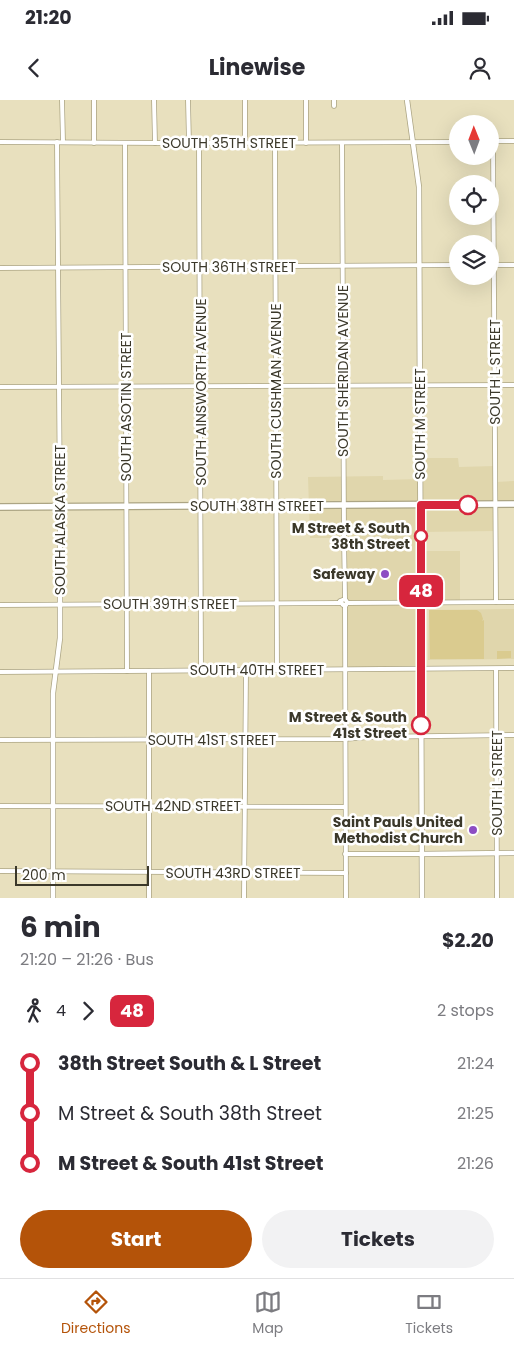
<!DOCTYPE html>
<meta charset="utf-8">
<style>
body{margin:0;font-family:Poppins,sans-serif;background:#f2f2f3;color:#2b2b33;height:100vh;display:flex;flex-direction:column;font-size:19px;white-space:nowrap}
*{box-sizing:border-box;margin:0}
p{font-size:16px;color:#7c7c81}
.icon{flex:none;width:28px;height:28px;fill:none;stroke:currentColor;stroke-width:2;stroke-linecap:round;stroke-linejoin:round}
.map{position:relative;height:798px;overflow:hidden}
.details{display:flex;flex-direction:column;background:#fff;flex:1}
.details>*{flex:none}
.badge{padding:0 10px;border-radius:8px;font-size:18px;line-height:32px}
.needle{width:32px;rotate:359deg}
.buttons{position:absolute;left:449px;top:15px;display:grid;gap:10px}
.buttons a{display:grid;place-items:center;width:50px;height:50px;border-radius:50%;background:#fff;box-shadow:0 5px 20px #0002;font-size:25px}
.scale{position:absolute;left:15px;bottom:12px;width:134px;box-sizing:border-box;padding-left:5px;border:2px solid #3b382a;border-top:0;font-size:14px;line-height:18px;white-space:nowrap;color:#3b382a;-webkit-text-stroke:4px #fff;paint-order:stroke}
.map>.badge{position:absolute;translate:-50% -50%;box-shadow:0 0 0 2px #fff}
.legs{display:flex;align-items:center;gap:8px;height:55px;padding:0 20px;font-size:16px}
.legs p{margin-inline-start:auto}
.headline{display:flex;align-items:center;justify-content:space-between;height:85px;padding:0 20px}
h1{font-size:28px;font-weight:700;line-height:38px}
.cta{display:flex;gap:10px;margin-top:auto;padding:10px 20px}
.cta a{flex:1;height:58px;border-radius:30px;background:#b45309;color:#fff;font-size:20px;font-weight:700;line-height:58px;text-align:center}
.cta a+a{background:#f2f2f3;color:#2b2b33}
ul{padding:0 20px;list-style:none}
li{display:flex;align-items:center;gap:18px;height:50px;font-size:19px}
li i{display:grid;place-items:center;width:8px;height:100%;margin:0 6px;background:currentColor}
li i::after{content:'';width:12px;height:12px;margin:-6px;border:4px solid;border-radius:50%;background:#fff}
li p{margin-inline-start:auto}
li:first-child i{background:linear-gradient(#0000 50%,currentColor 0)}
li:last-child i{background:linear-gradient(currentColor 50%,#0000 0)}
.status{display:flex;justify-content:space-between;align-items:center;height:35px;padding:0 25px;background:#fff;direction:ltr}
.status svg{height:14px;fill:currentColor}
header{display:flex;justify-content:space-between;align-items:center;height:65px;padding:0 20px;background:#fff;font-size:22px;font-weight:700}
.tabs{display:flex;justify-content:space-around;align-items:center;height:70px;border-top:1px solid #e1e1e2;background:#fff;font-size:14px;color:#7c7c81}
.tabs a{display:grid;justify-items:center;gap:2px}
.tabs .current{color:#b45309}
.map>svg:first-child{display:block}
</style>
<div class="status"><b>21:20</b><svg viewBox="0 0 49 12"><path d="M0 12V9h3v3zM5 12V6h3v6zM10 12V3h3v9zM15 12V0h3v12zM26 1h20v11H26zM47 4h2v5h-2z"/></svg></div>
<header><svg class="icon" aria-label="back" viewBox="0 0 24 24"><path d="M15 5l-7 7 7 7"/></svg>Linewise<svg class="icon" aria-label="person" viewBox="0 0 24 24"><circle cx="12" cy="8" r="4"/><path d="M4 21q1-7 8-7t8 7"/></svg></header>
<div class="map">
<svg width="514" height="798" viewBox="0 0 514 798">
<rect width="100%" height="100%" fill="#e8e0be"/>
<g fill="#e0d6ac">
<polygon points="421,358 458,358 459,367 495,366 496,382 514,381 514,404 496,405 496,431 421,432 421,451 460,451 460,502 421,503 421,569 344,570 344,438 310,438 308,377 383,376 383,380 420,379"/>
<polygon points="514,509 514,559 428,560 429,510"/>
</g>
<g fill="#dacb8f">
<polygon points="429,510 477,510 481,513 483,519 482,521 484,520 484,559 430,559"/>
<polygon points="497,551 511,551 511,558 497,559"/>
</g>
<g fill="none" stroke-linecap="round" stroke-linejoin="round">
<g stroke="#aca584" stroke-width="5.5">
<g id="minor">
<polyline points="62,0 63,42"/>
<polyline points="94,0 94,43"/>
<polyline points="154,0 155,43"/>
<polyline points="188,0 189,43"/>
<polyline points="245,0 245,43"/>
<polyline points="306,0 306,43"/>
<polyline points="334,0 334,6"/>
<polyline points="490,41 514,41"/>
<polyline points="493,41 496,502"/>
<polyline points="0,42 163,43 458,42"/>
<polyline points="57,42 60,407"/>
<polyline points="125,43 127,571"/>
<polyline points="199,43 201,570"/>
<polyline points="275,43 277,570"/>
<polyline points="342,43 344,438 345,499 347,502 346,505 343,505 340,501 345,499"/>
<polyline points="490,165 514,165"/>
<polyline points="0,168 458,165"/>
<polyline points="0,287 514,285"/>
<polyline points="347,503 514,502"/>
<polyline points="0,505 340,503"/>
<polyline points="345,505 346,798"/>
<polyline points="496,569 497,798"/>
<polyline points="149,571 149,798"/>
<polyline points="0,572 514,568"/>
<polyline points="0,640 345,639 369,637 514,635"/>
<polyline points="0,706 345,707"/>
<polyline points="345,754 422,754"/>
<polyline points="0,771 346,773"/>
<polyline points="244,798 246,570"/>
</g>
</g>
<g stroke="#aca584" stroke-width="6">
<g id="tertiary">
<polyline points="407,0 419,87 422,798"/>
<polyline points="422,754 514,753"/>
<polyline points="53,798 53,593 60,538 60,407"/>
</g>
</g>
<g stroke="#aca584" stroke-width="8">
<polyline id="primary" points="0,407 514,404"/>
</g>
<use href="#minor" stroke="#fff" stroke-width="4"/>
<use href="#tertiary" stroke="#fff" stroke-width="4.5"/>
<use href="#primary" stroke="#fff" stroke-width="5.5"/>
</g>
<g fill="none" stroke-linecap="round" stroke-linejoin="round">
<g stroke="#fff" stroke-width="11">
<polyline id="line-1" points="421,625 421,405 468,405"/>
</g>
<use href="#line-1" stroke="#d7263d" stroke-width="8"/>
</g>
<g fill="#fff" stroke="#d7263d" stroke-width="2.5">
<circle cx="468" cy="405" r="9"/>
<circle cx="421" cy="436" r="6"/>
<circle cx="421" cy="625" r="9"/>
</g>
<g fill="#8d4dc3" stroke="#fff" stroke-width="2">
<circle cx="385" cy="474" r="5"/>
<circle cx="473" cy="730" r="5"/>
</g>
<g text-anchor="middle" stroke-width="5" stroke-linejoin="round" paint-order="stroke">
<g font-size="14" fill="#3b382a" stroke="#fff">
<text x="229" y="48">SOUTH 35TH STREET</text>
<text x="229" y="172">SOUTH 36TH STREET</text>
<text transform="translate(343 271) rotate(-90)" y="5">SOUTH SHERIDAN AVENUE</text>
<text transform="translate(495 272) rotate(-90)" y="5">SOUTH L STREET</text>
<text transform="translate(276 291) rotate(-90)" y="5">SOUTH CUSHMAN AVENUE</text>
<text transform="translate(201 292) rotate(-90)" y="5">SOUTH AINSWORTH AVENUE</text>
<text transform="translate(126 307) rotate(-90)" y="5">SOUTH ASOTIN STREET</text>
<text transform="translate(420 324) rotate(-90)" y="5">SOUTH M STREET</text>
<text x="257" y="411">SOUTH 38TH STREET</text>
<text transform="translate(60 420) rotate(-90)" y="5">SOUTH ALASKA STREET</text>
<text x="170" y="509">SOUTH 39TH STREET</text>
<text x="257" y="575">SOUTH 40TH STREET</text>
<text x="212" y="645">SOUTH 41ST STREET</text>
<text transform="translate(497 683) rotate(-90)" y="5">SOUTH L STREET</text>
<text x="173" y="711">SOUTH 42ND STREET</text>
<text x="233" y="778">SOUTH 43RD STREET</text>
</g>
<g font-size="14" font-weight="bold" fill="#3b382a" stroke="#fff" text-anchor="end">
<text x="410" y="433">M Street &amp; South<tspan x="410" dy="16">38th Street</tspan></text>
<text x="407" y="622">M Street &amp; South<tspan x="407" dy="16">41st Street</tspan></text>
</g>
<g font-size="14" font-weight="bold" fill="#3b382a" stroke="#fff" text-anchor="end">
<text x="375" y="479">Safeway</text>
<text x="463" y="727">Saint Pauls United<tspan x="463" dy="16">Methodist Church</tspan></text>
</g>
</g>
</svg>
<div class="buttons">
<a><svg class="needle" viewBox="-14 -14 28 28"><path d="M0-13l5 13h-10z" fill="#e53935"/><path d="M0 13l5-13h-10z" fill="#7c7c81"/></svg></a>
<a><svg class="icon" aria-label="locate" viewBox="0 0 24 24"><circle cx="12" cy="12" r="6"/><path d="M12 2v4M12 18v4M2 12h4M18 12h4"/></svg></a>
<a><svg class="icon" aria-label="layers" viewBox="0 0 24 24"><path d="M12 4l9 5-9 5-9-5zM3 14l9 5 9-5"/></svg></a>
</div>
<div class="scale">200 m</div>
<b class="badge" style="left:421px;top:491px;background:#d7263d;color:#fff">48</b>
</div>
<section class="details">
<div class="headline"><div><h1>6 min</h1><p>21:20 – 21:26 · Bus</p></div><b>$2.20</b></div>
<div class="legs"><svg class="icon" aria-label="walk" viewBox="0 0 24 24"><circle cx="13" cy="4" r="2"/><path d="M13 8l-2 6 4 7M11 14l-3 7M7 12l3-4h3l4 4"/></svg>4<svg class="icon" aria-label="forward" viewBox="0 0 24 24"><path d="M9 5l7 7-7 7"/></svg><b class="badge" style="background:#d7263d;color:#fff">48</b><p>2 stops</p></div>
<ul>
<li><i style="color:#d7263d"></i><b>38th Street South &amp; L Street</b><p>21:24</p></li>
<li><i style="color:#d7263d"></i><span>M Street &amp; South 38th Street</span><p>21:25</p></li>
<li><i style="color:#d7263d"></i><b>M Street &amp; South 41st Street</b><p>21:26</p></li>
</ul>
<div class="cta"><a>Start</a><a>Tickets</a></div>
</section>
<nav class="tabs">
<a class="current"><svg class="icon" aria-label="directions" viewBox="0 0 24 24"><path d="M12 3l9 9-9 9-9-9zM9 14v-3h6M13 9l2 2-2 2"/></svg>Directions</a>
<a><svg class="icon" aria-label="map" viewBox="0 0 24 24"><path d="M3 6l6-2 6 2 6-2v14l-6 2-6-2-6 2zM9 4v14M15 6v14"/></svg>Map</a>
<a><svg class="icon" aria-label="tickets" viewBox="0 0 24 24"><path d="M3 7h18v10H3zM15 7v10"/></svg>Tickets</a>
</nav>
